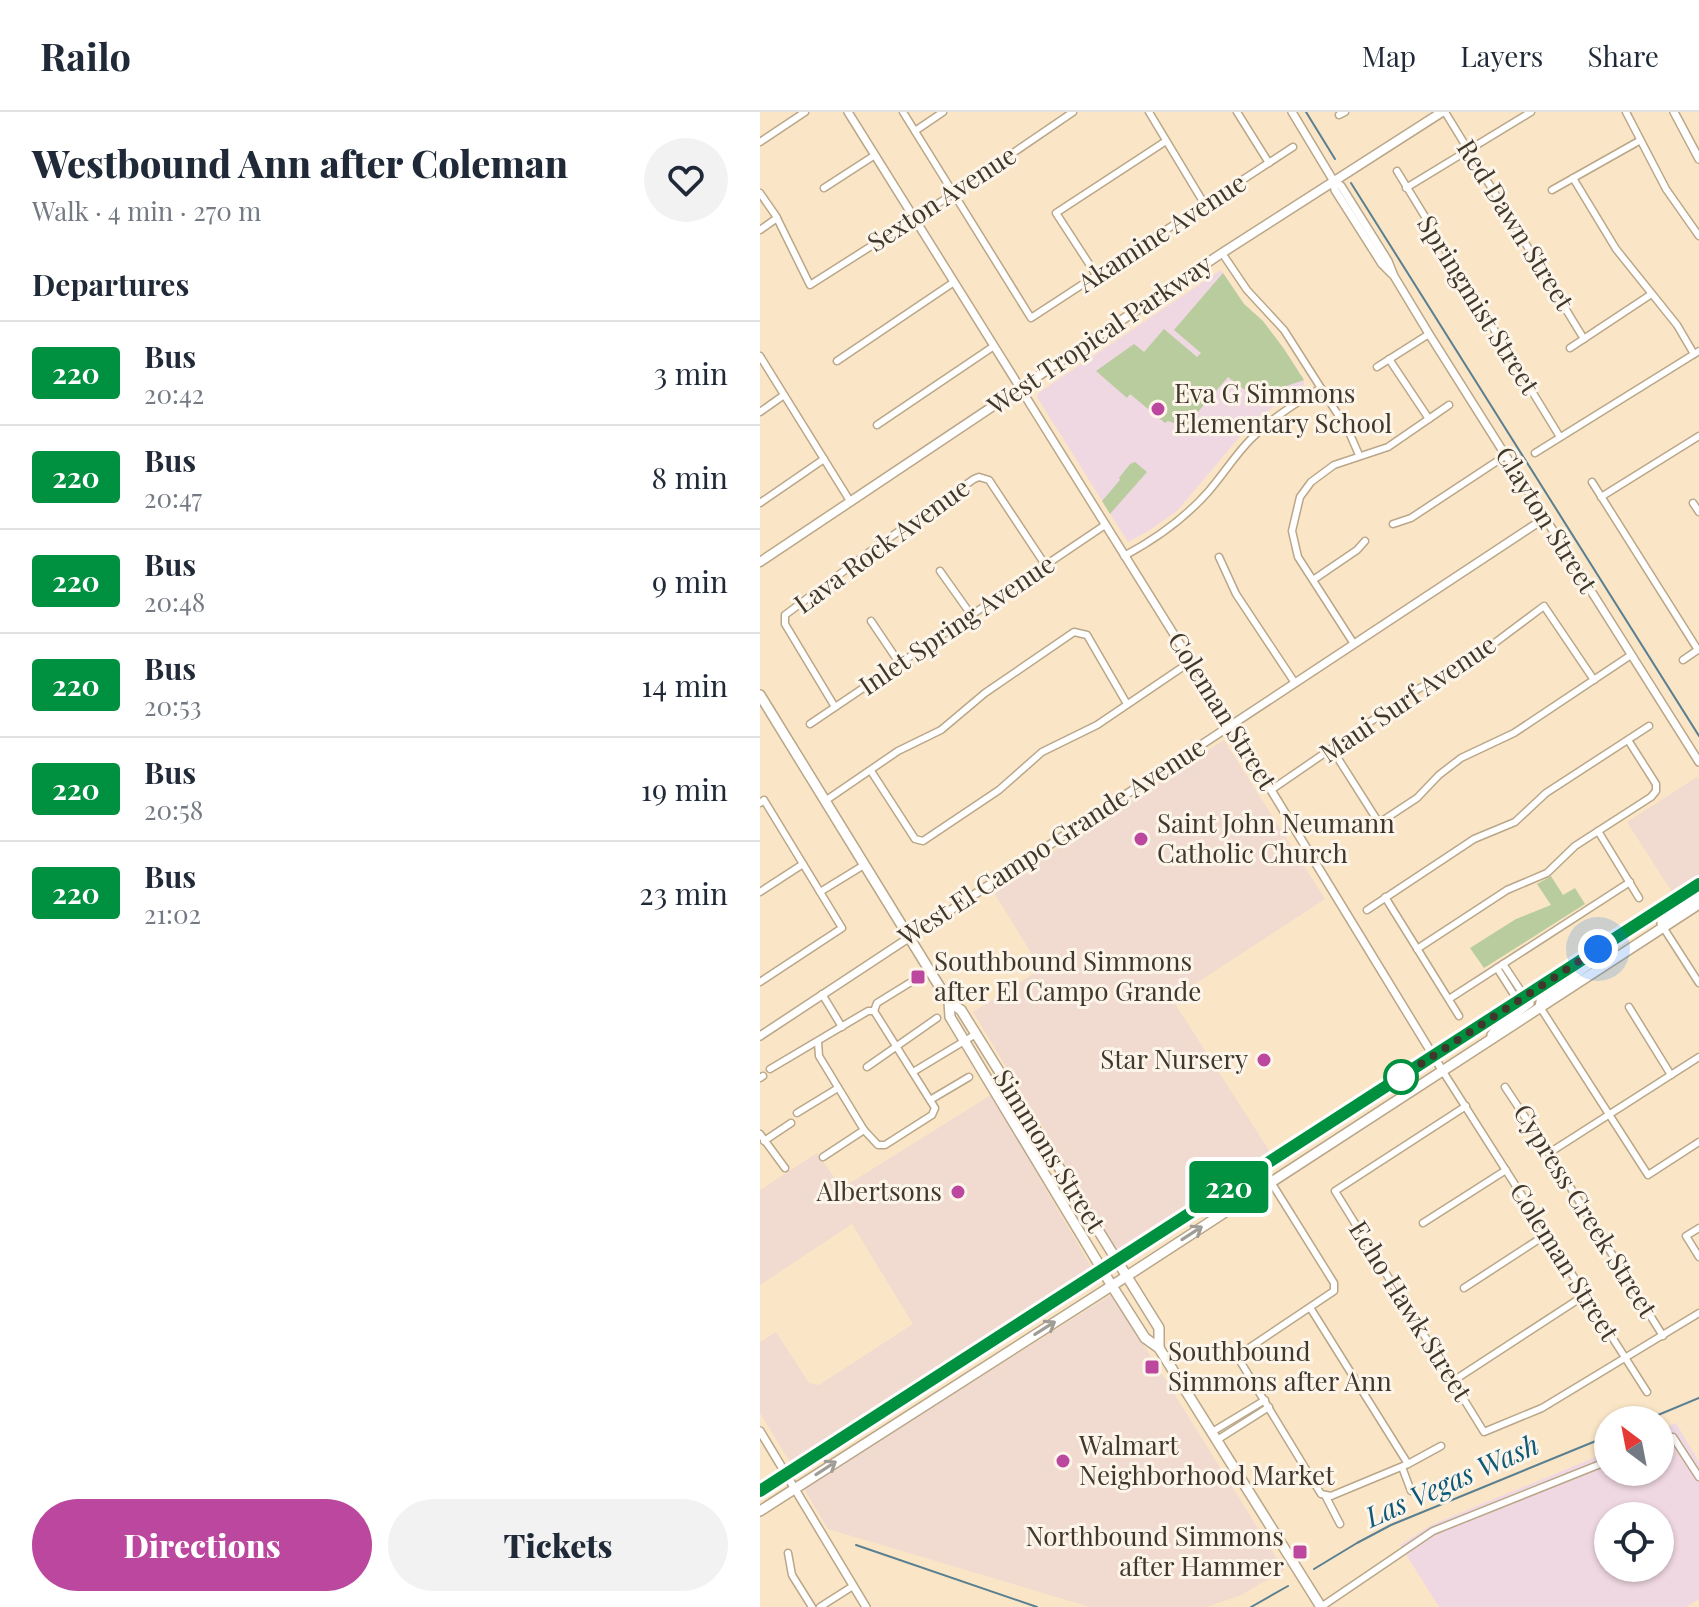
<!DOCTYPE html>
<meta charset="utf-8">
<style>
body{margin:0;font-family:"Playfair Display",serif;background:#f2f2f3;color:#1f2937;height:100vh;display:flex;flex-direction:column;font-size:30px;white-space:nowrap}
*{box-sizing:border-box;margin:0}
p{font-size:26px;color:#747a83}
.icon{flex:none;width:44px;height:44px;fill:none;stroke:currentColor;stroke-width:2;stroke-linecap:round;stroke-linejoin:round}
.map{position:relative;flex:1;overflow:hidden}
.drawer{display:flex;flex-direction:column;background:#fff;width:760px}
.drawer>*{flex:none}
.badge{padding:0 16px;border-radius:6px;font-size:28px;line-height:52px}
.needle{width:52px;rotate:328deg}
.buttons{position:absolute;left:834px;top:1294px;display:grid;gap:16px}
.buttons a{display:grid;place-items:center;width:80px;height:80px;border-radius:50%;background:#fff;box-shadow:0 2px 6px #0004;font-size:40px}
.you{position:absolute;width:40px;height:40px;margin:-20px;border:6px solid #fff;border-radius:50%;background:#1a73e8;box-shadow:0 0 0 12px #1a73e833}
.map>.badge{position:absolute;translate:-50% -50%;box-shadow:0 0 0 4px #fff}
h2{padding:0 32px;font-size:30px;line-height:72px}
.round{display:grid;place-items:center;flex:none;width:84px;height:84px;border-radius:42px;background:#f2f2f3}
.summary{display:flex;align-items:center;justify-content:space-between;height:136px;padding:0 32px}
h1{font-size:38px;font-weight:800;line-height:60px}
.action{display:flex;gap:16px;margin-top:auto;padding:16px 32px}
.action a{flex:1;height:92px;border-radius:48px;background:#bc479f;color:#fff;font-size:32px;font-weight:800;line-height:92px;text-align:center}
.action a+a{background:#f2f2f3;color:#1f2937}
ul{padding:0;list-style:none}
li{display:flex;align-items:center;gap:24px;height:104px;padding:0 32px;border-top:2px solid #e0e1e3}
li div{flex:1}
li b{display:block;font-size:30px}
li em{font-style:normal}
li .badge{min-width:88px;font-weight:700;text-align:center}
header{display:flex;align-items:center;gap:48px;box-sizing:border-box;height:112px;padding:0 40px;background:#fff;border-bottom:2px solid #e0e1e3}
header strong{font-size:38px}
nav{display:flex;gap:44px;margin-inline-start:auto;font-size:28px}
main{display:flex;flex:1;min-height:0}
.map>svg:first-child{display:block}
</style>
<header>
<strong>Railo</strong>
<nav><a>Map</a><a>Layers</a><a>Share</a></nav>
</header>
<main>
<section class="drawer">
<div class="summary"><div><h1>Westbound Ann after Coleman</h1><p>Walk · 4 min · 270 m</p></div><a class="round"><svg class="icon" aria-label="heart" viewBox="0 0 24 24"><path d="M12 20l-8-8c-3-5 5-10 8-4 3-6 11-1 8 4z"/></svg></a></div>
<h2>Departures</h2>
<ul>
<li><span class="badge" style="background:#009140;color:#fff">220</span><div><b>Bus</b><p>20:42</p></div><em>3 min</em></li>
<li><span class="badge" style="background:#009140;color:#fff">220</span><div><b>Bus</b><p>20:47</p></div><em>8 min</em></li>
<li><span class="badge" style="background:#009140;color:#fff">220</span><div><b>Bus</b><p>20:48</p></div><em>9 min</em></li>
<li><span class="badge" style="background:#009140;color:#fff">220</span><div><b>Bus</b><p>20:53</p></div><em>14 min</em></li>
<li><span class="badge" style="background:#009140;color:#fff">220</span><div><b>Bus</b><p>20:58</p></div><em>19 min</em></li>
<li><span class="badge" style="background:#009140;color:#fff">220</span><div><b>Bus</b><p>21:02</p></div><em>23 min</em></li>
</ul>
<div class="action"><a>Directions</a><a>Tickets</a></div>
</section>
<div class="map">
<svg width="939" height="1495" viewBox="0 0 939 1495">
<rect width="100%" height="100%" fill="#fae6c6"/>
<g fill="#f1dacf">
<polygon points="464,628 565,787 412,887 512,1043 358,1140 213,900 281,857 233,779"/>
<polygon points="937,665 939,668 939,767 912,780 867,710"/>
<polygon points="231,983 333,1158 32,1353 0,1301 0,1230 16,1220 49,1271 59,1273 153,1212 92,1112 0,1173 0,1078 57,1041 82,1076"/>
<polygon points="352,1182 524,1458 481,1483 446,1495 330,1495 68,1417 44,1377"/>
</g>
<g fill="#f0d8e2" fill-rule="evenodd">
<polygon points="461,158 484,192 503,209 524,237 544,268 544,274 492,310 418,398 390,418 368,430 277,285 278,281"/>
<path d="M916,1311L939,1350V1487L926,1495H679L640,1433L671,1413L848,1340V1360H900V1318ZM848,1404H900V1456H848Z"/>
</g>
<g fill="#b8cc9d">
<polygon points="463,161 484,192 503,209 524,237 544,268 494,285 468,265 425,315 408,309 405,311 370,282 367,286 336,259 374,232 384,240 404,217 437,245 441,241 414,218"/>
<polygon points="375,350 387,360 350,402 342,389 360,368 359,366 370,352"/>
<polygon points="791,764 803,783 815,776 825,792 724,856 710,836 756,807 791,793 777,772"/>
</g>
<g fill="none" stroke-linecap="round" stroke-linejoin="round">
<g stroke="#597f91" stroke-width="2">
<polyline points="546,0 575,47"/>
<polyline points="591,71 939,624"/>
<polyline points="886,1308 939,1286"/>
<polyline points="96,1433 277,1495"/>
<polyline points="554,1457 597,1431 631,1413 848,1324"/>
<polyline points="491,1495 528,1474"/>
</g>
<g stroke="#baa789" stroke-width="9">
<g id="minor">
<polyline points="143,0 271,206 533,35"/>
<polyline points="389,0 445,93"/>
<polyline points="477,0 509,51"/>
<polyline points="685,0 824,227"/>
<polyline points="866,0 906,77 939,124"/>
<polyline points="579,3 585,0"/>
<polyline points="155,19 183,0"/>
<polyline points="0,30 45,0"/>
<polyline points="637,59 800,325"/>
<polyline points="813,66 856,137 917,213 934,242"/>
<polyline points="64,76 115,43"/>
<polyline points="646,76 771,0"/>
<polyline points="792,78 879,29"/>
<polyline points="0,81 16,104 50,173 193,82 313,0"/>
<polyline points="0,118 17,106"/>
<polyline points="462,141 487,178 524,218 589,320 599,343"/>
<polyline points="337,164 296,101 406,29"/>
<polyline points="810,236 890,183"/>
<polyline points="0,244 90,389"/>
<polyline points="629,247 669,307"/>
<polyline points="77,249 194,170"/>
<polyline points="617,255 669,222"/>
<polyline points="0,300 24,283"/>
<polyline points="117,313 234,234"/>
<polyline points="775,341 939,239"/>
<polyline points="832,370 938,538"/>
<polyline points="841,385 939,324"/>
<polyline points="0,391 64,347"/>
<polyline points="933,391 939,400"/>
<polyline points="633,412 651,406 745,344"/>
<path d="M364,444C396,427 424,407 448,380C463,363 475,343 491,327C512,306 536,291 561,276"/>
<polyline points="459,445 476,482 535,571"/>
<polyline points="180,459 212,504"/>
<polyline points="553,468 597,438 605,429"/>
<polyline points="111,509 140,552"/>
<polyline points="594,532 538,445 532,419 540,385 551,370 574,353 628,335 689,293"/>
<polyline points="923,548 939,537"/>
<polyline points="75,595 25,512 25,503 112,438 214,367 219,365 229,368 286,454"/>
<polyline points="50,612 345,413"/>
<polyline points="572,637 619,711 657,686 679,663 701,646 754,621 871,543"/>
<polyline points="111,659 155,727 163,729 239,678 282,640 337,613 430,550"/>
<polyline points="511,678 658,577 704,554 784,494 834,568"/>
<polyline points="65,689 138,639 181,618 225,581 314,520 327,523 367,592"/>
<polyline points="0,691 4,688 82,816 0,870"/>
<polyline points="838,719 879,786"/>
<polyline points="0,780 43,752"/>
<polyline points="60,780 104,753"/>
<polyline points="625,785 699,904"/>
<polyline points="607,798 714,727 755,710 786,681 889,614"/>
<polyline points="903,815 939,871"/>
<polyline points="657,837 747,778 787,761 815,734 891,685 896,679 896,672 868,628"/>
<polyline points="743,852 765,885"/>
<polyline points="737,856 758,889"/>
<polyline points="62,882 82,915"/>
<polyline points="689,887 870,770"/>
<polyline points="780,895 888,1063 939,1030"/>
<polyline points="869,895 911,963"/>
<polyline points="58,930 59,944 104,1018 118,1033 125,1033 172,1003 175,996 114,899"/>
<polyline points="107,955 177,906"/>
<polyline points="10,957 108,899 114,899 117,891 151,870"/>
<polyline points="682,958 887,1280"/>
<polyline points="153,960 216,922"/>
<polyline points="0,966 3,964"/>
<polyline points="745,975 789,1041 903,1224"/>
<polyline points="170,988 209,965"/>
<polyline points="706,994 575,1079 724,1320 782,1296 939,1201"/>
<polyline points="37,1001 78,976"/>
<polyline points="0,1022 25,1056"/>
<polyline points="4,1029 31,1011"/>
<polyline points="789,1041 939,945"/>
<polyline points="63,1045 104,1018"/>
<polyline points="511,1070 574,1171 574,1179 477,1244 561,1382 571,1384 648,1352 681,1334"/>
<polyline points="663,1111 746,1058"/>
<polyline points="939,1116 926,1124 939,1145"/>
<polyline points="704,1176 787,1122"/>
<polyline points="551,1197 648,1352"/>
<polyline points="693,1269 825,1183"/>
<polyline points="452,1320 505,1288"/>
<polyline points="457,1328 509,1295"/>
<polyline points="900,1328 913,1325 939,1365"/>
<polyline points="642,1355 651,1379"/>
<polyline points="566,1385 580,1412"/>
<polyline points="28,1441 32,1463 52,1495"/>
<polyline points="60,1495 93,1474"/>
<polyline points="561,1495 673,1419 848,1349"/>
</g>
</g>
<g stroke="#baa789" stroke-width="10">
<g id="tertiary">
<polyline points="88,0 511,678 682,958"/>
<polyline points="532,0 573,68 575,78 622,152 632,162"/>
<polyline points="914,0 939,47"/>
<polyline points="573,68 581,74 628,149 634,164 669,222 939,650"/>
<polyline points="0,924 785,406"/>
<polyline points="0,1319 106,1495"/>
</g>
</g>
<g stroke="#baa789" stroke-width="11">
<polyline id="secondary" points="0,450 462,141 682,0"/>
</g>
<g stroke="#baa789" stroke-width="12">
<g id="primary">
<polyline points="0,583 189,890 201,898 399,1216 399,1236"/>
<polyline points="903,815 902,811 912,801 939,782"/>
<polyline points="189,890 190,905 352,1174 385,1226 399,1236 561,1495"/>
<polyline points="780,895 782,885 828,853 834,844"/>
<polyline points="732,923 741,912 769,891 765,885"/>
<polyline points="0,1379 939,772"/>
<polyline points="0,1399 367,1164 939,792"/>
</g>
</g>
<use href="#minor" stroke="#fff" stroke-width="6"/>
<use href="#tertiary" stroke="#fff" stroke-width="7"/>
<use href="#secondary" stroke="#fff" stroke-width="8"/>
<use href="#primary" stroke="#fff" stroke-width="9"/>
</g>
<defs><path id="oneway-shaft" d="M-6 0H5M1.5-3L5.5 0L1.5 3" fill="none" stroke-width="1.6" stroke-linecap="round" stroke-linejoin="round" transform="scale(2)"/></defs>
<g stroke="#a09c96">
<use href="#oneway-shaft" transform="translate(432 1121) rotate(-33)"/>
<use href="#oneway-shaft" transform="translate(285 1216) rotate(-32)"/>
<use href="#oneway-shaft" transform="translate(66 1356) rotate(-33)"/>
</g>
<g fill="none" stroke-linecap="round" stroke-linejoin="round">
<g stroke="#fff" stroke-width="18">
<polyline id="line" points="0,1379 939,772"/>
</g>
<use href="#line" stroke="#009140" stroke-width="12"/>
<polyline stroke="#40382c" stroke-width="8" stroke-dasharray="0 14.4" points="641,965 633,970 838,837"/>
</g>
<g fill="#bc479f" stroke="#fdf5e9" stroke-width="3">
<circle cx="398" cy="297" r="8"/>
<circle cx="381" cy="727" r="8"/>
<rect x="150" y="857" width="16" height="16" rx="4"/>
<circle cx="504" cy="948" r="8"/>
<circle cx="198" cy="1080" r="8"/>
<rect x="384" y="1247" width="16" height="16" rx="4"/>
<circle cx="303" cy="1349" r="8"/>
<rect x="532" y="1432" width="16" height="16" rx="4"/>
</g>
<circle fill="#fff" stroke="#009140" stroke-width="4" cx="641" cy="965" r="16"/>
<g text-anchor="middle" stroke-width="6" stroke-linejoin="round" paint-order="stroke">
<g font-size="26" fill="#40382c" stroke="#fdf5e9">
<text transform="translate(182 87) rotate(-33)" y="9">Sexton Avenue</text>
<text transform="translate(755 113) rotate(58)" y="9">Red Dawn Street</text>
<text transform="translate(402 121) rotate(-33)" y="9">Akamine Avenue</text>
<text transform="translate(718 193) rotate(58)" y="9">Springmist Street</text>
<text transform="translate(340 223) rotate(-34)" y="9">West Tropical Parkway</text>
<text transform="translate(786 408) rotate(58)" y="9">Clayton Street</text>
<text transform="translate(122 434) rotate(-36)" y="9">Lava Rock Avenue</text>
<text transform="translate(197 513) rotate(-34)" y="9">Inlet Spring Avenue</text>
<text transform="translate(648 587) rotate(-34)" y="9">Maui Surf Avenue</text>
<text transform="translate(462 599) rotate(58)" y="9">Coleman Street</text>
<text transform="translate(292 730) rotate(-33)" y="9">West El Campo Grande Avenue</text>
<text transform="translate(289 1039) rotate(58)" y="9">Simmons Street</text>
<text transform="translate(825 1099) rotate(58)" y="9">Cypress Creek Street</text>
<text transform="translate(804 1150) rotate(58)" y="9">Coleman Street</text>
<text transform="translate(650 1199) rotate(58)" y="9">Echo Hawk Street</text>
</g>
<g font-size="26" fill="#40382c" stroke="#fdf5e9" text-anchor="start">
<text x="414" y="291">Eva G Simmons<tspan x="414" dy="30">Elementary School</tspan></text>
<text x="397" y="721">Saint John Neumann<tspan x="397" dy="30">Catholic Church</tspan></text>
<text x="174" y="859">Southbound Simmons<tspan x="174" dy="30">after El Campo Grande</tspan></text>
<text x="488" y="957" text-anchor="end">Star Nursery</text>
<text x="182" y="1089" text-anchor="end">Albertsons</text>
<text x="408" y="1249">Southbound<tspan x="408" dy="30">Simmons after Ann</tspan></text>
<text x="319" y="1343">Walmart<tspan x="319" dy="30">Neighborhood Market</tspan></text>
<text x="524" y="1434" text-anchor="end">Northbound Simmons<tspan x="524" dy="30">after Hammer</tspan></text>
</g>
<g font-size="28" font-style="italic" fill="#0f5a79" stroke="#fdf5e9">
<text transform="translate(692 1369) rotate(-24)" y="10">Las Vegas Wash</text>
</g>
</g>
</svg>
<div class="buttons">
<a><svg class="needle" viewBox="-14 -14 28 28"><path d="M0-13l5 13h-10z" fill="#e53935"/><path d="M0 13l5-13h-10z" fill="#747a83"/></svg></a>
<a><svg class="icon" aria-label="locate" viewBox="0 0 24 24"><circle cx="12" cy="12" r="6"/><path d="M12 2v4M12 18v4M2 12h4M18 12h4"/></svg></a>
</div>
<div class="you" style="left:838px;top:837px"></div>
<b class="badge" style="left:469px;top:1075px;background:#009140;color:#fff">220</b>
</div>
</main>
